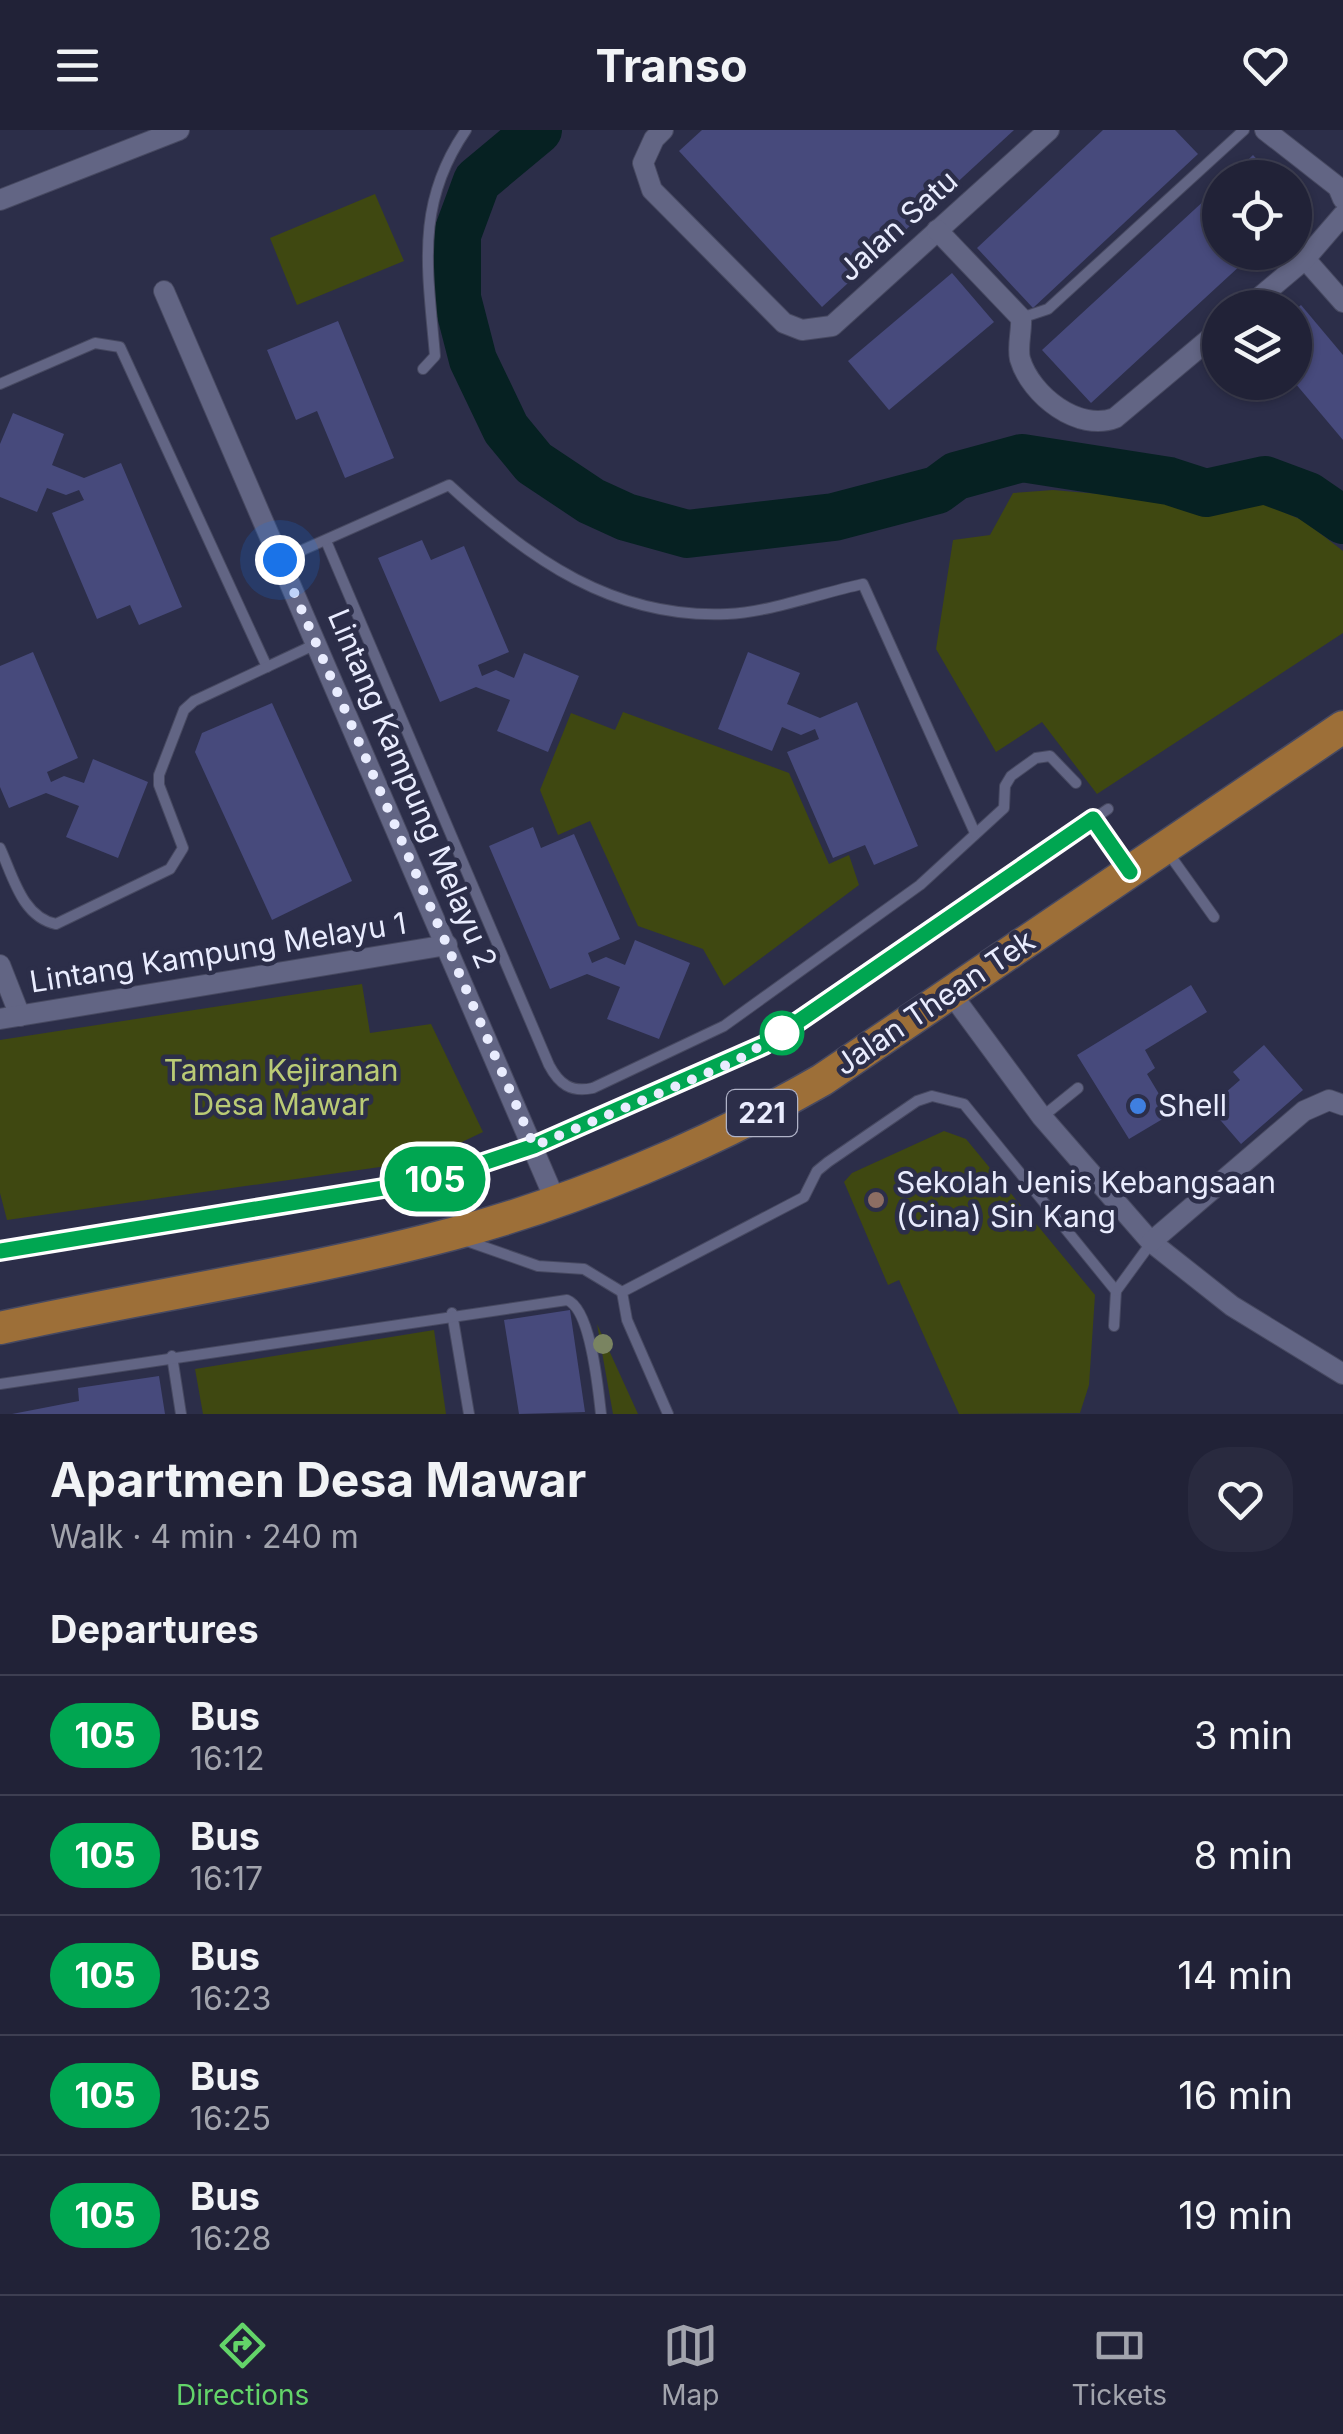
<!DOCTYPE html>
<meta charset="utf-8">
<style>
body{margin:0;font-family:Inter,sans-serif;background:#292a3f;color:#f1f3f6;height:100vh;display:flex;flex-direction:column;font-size:38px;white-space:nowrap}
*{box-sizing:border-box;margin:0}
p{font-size:32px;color:#a2a4ad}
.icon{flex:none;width:55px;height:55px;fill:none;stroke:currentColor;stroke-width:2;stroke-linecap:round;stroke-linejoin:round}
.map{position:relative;height:1284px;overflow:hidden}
.details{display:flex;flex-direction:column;background:#212237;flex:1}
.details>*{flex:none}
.badge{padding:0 20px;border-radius:32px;font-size:35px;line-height:65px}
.tools{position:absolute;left:1202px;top:30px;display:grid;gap:20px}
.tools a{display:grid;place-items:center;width:110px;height:110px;border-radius:50%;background:#212237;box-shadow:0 2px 8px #0004,0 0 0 2px #3e3f52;font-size:50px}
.you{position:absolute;width:50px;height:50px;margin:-25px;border:8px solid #fff;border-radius:50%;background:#1a73e8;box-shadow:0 0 0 15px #1a73e833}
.map>.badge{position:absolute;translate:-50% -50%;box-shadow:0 0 0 5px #fff}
h2{padding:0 50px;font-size:38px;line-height:90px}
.round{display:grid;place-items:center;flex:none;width:105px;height:105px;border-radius:40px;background:#292a3f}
.head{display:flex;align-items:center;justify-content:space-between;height:170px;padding:0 50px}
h1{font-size:48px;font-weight:700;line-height:75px}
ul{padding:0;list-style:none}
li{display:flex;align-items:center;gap:30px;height:120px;padding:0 50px;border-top:2px solid #3e3f52}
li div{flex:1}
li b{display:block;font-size:38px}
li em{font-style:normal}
li .badge{min-width:110px;font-weight:700;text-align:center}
header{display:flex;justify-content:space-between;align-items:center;height:130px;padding:0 50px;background:#212237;font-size:45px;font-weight:700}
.dock{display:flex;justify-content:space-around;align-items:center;height:140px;border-top:2px solid #3e3f52;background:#212237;font-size:28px;color:#a2a4ad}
.dock a{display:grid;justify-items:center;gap:5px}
.dock .current{color:#63d469}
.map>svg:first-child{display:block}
</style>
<header><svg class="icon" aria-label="menu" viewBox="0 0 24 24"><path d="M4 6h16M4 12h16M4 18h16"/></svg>Transo<svg class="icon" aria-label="heart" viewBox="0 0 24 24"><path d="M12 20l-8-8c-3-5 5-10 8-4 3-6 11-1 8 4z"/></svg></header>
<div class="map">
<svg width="1343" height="1284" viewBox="0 0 1343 1284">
<rect width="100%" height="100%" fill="#2c2e49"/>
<g fill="#3f4811">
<polygon points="375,64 404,131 297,175 270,108"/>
<polygon points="1053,360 1145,368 1206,386 1258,371 1304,391 1343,421 1343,503 1097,664 1042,592 996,622 936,519 953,410 990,405 1013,363"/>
<polygon points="623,582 789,643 829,734 849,725 859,755 724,856 703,819 638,796 590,691 558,705 540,660 571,583 615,600"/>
<polygon points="362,854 370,903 431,894 483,1002 422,1031 7,1090 0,1063 0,910"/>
<polygon points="944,1001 966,1009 1095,1165 1089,1255 1080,1283 959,1284 899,1150 888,1155 844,1052 852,1043"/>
<polygon points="597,1194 638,1284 613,1284"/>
<polygon points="434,1200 446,1284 203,1284 195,1239"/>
</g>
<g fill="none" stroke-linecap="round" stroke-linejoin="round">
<polyline stroke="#062122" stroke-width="48" points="538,0 477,51 457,105 457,168 473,230 506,299 534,333 591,371 626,387 687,404 834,387 937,360 956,346 1022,328 1169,351 1206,363 1265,350 1308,366 1343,390"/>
</g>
<g fill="#474a7c">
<polygon points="702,0 1014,0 822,177 679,21"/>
<polygon points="1103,0 1175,0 1198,24 1033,178 977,118"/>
<polygon points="1253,25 1274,48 1229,48"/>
<polygon points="1220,56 1220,122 1255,122 1091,273 1042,220"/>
<polygon points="952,143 994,192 889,280 848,231"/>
<polygon points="1301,175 1343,225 1343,310 1295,253 1295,180"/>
<polygon points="338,191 394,328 345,348 317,281 296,290 267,220"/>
<polygon points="13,283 64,304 52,335 84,348 121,333 182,477 139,495 130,475 97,489 52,383 84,370 79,360 66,365 47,358 37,382 0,367 0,314"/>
<polygon points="422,410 431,430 464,416 509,522 478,535 482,546 496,540 514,548 524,523 579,546 548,622 497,601 510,570 476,557 440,572 378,428"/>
<polygon points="33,522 78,628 47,642 51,652 64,646 84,653 93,629 148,652 118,728 66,707 79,676 46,663 9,678 0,657 0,536"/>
<polygon points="748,522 800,543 787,574 820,588 857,572 918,716 874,735 865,715 833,728 787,622 819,609 815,599 801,605 782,597 772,621 718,599"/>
<polygon points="272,573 352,751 272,790 195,622 202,603"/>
<polygon points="533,697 541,718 574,704 620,809 588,823 592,833 606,827 625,835 635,810 690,833 659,909 607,889 620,857 587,844 550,859 489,716"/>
<polygon points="1191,855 1207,882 1145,920 1155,938 1147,944 1171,984 1129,1009 1077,925"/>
<polygon points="1264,915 1303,960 1241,1014 1209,977 1240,950 1233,942"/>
<polygon points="570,1180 585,1282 519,1284 504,1190"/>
<polygon points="159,1246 165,1284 12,1284 79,1271 78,1258"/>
</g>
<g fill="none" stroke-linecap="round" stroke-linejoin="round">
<g stroke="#474961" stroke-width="12">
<g id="lane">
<polyline points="1021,188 1048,179 1244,0"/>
<path d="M423,239L435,226C428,141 414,75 466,0"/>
<polyline points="0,254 95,213 120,217 267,537"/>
<path d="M326,411L549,935C559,954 571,963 593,958L724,896L920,755L1004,678L1005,656L1011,646L1036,628L1050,626L1076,653"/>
<path d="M280,430L449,355C529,429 614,489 727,484C771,482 820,463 863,454L975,703"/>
<polyline points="1093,689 1127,738"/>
<path d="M0,718C13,746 22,787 56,794L170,739L183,718L159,655V645L184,580L194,571L316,514"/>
<polyline points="1169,724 1214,787"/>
<polyline points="1042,987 1078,958"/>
<polyline points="464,1110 538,1136 584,1139 622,1162"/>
<polyline points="0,1121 432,1050 534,1016 764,915 1108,679"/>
<polyline points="452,1183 469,1284"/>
<polyline points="1114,1196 1116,1161"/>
<polyline points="172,1226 181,1284"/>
<path d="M0,1254L567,1170C591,1179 598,1258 601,1284"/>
<polyline points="668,1284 627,1190 622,1162 804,1067 817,1041 828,1032 917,971 932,966 964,974 1116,1161 1151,1113"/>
</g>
</g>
<g stroke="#474961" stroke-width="22">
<g id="street">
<polyline points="663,0 654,9 643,33 652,60 784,193 802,200 832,196 1049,0"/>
<polyline points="1265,0 1338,57 1343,69"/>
<polyline points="0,70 179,0"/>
<path d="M937,100L1021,188C1022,201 1017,216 1020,229C1031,266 1079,302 1115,288L1220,200"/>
<polyline points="1305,129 1343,172"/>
<polyline points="164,161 556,1072"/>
<polyline points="1247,178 1305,129 1343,85"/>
<polyline points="0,835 20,886"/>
<polyline points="950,862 1042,987 1151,1112 1232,1176 1343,1244"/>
<polyline points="0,889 447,815"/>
<polyline points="1151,1112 1304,981 1329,970 1343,975"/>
</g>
</g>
<g stroke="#474961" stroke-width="35">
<path id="primary" d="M0,1198C150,1165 304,1143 452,1104C576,1071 711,1014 822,950L1343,597"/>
</g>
<use href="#lane" stroke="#626584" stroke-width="10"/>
<use href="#street" stroke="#626584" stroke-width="20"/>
<use href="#primary" stroke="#9d6f38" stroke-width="32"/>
</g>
<circle fill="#7a8461" cx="603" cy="1214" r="10"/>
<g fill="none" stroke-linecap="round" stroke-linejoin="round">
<g stroke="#fff" stroke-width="22">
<polyline id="line" points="0,1121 432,1050 534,1016 764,915 1093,689 1130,742"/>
</g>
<use href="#line" stroke="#00a651" stroke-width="15"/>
<polyline stroke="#e9ecfe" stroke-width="10" stroke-dasharray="0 18" points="280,430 534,1016 736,931 797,893 782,903"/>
</g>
<circle fill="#fff" stroke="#00a651" stroke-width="5" cx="782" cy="903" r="20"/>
<circle fill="#3f7fe0" stroke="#2c2e49" stroke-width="4" cx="1138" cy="976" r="10"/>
<circle fill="#8d6e63" stroke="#2c2e49" stroke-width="4" cx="876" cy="1070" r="10"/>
<g text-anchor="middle" stroke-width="9" stroke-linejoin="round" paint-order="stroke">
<rect fill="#2c2e49" stroke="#b0b3c8" stroke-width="2.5" x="727" y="960" width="70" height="46" rx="8"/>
<g font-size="28" font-weight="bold" fill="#e9ecfe">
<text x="762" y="993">221</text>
</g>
<g font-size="30" fill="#e9ecfe" stroke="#2c2e49">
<text transform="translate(898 96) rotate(-42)" y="10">Jalan Satu</text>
<text transform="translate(412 659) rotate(67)" y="10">Lintang Kampung Melayu 2</text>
<text transform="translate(218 823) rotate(-9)" y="10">Lintang Kampung Melayu 1</text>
<text transform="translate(935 873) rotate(-34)" y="10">Jalan Thean Tek</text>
</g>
<g font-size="30" fill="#bacb75" stroke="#2c2e49">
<text x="281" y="951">Taman Kejiranan<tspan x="281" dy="34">Desa Mawar</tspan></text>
</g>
<g font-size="30" fill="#e9ecfe" stroke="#2c2e49" text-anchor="start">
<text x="1158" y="986">Shell</text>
<text x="896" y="1063">Sekolah Jenis Kebangsaan<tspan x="896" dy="34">(Cina) Sin Kang</tspan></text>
</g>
</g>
</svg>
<div class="tools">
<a><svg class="icon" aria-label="locate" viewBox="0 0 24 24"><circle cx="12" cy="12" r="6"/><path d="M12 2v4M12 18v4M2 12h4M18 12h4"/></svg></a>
<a><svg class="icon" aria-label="layers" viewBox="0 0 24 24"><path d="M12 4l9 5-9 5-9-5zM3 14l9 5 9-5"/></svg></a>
</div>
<div class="you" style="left:280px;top:430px"></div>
<b class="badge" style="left:435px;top:1049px;background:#00a651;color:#fff">105</b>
</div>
<section class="details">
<div class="head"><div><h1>Apartmen Desa Mawar</h1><p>Walk · 4 min · 240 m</p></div><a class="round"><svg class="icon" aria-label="heart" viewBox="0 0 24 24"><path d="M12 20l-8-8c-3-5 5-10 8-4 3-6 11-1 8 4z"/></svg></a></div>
<h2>Departures</h2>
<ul>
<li><span class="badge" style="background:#00a651;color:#fff">105</span><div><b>Bus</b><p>16:12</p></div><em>3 min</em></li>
<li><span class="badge" style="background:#00a651;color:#fff">105</span><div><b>Bus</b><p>16:17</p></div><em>8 min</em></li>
<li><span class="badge" style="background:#00a651;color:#fff">105</span><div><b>Bus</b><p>16:23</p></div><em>14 min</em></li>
<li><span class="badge" style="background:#00a651;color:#fff">105</span><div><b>Bus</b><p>16:25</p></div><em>16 min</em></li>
<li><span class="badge" style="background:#00a651;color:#fff">105</span><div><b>Bus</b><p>16:28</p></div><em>19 min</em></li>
</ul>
</section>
<nav class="dock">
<a class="current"><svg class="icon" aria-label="directions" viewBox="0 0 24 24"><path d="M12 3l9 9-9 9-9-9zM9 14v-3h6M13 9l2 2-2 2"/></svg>Directions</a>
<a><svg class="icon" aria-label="map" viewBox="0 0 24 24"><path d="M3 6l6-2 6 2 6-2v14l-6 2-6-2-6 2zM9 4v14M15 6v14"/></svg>Map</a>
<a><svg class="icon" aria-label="tickets" viewBox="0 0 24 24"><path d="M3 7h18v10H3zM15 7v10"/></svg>Tickets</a>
</nav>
